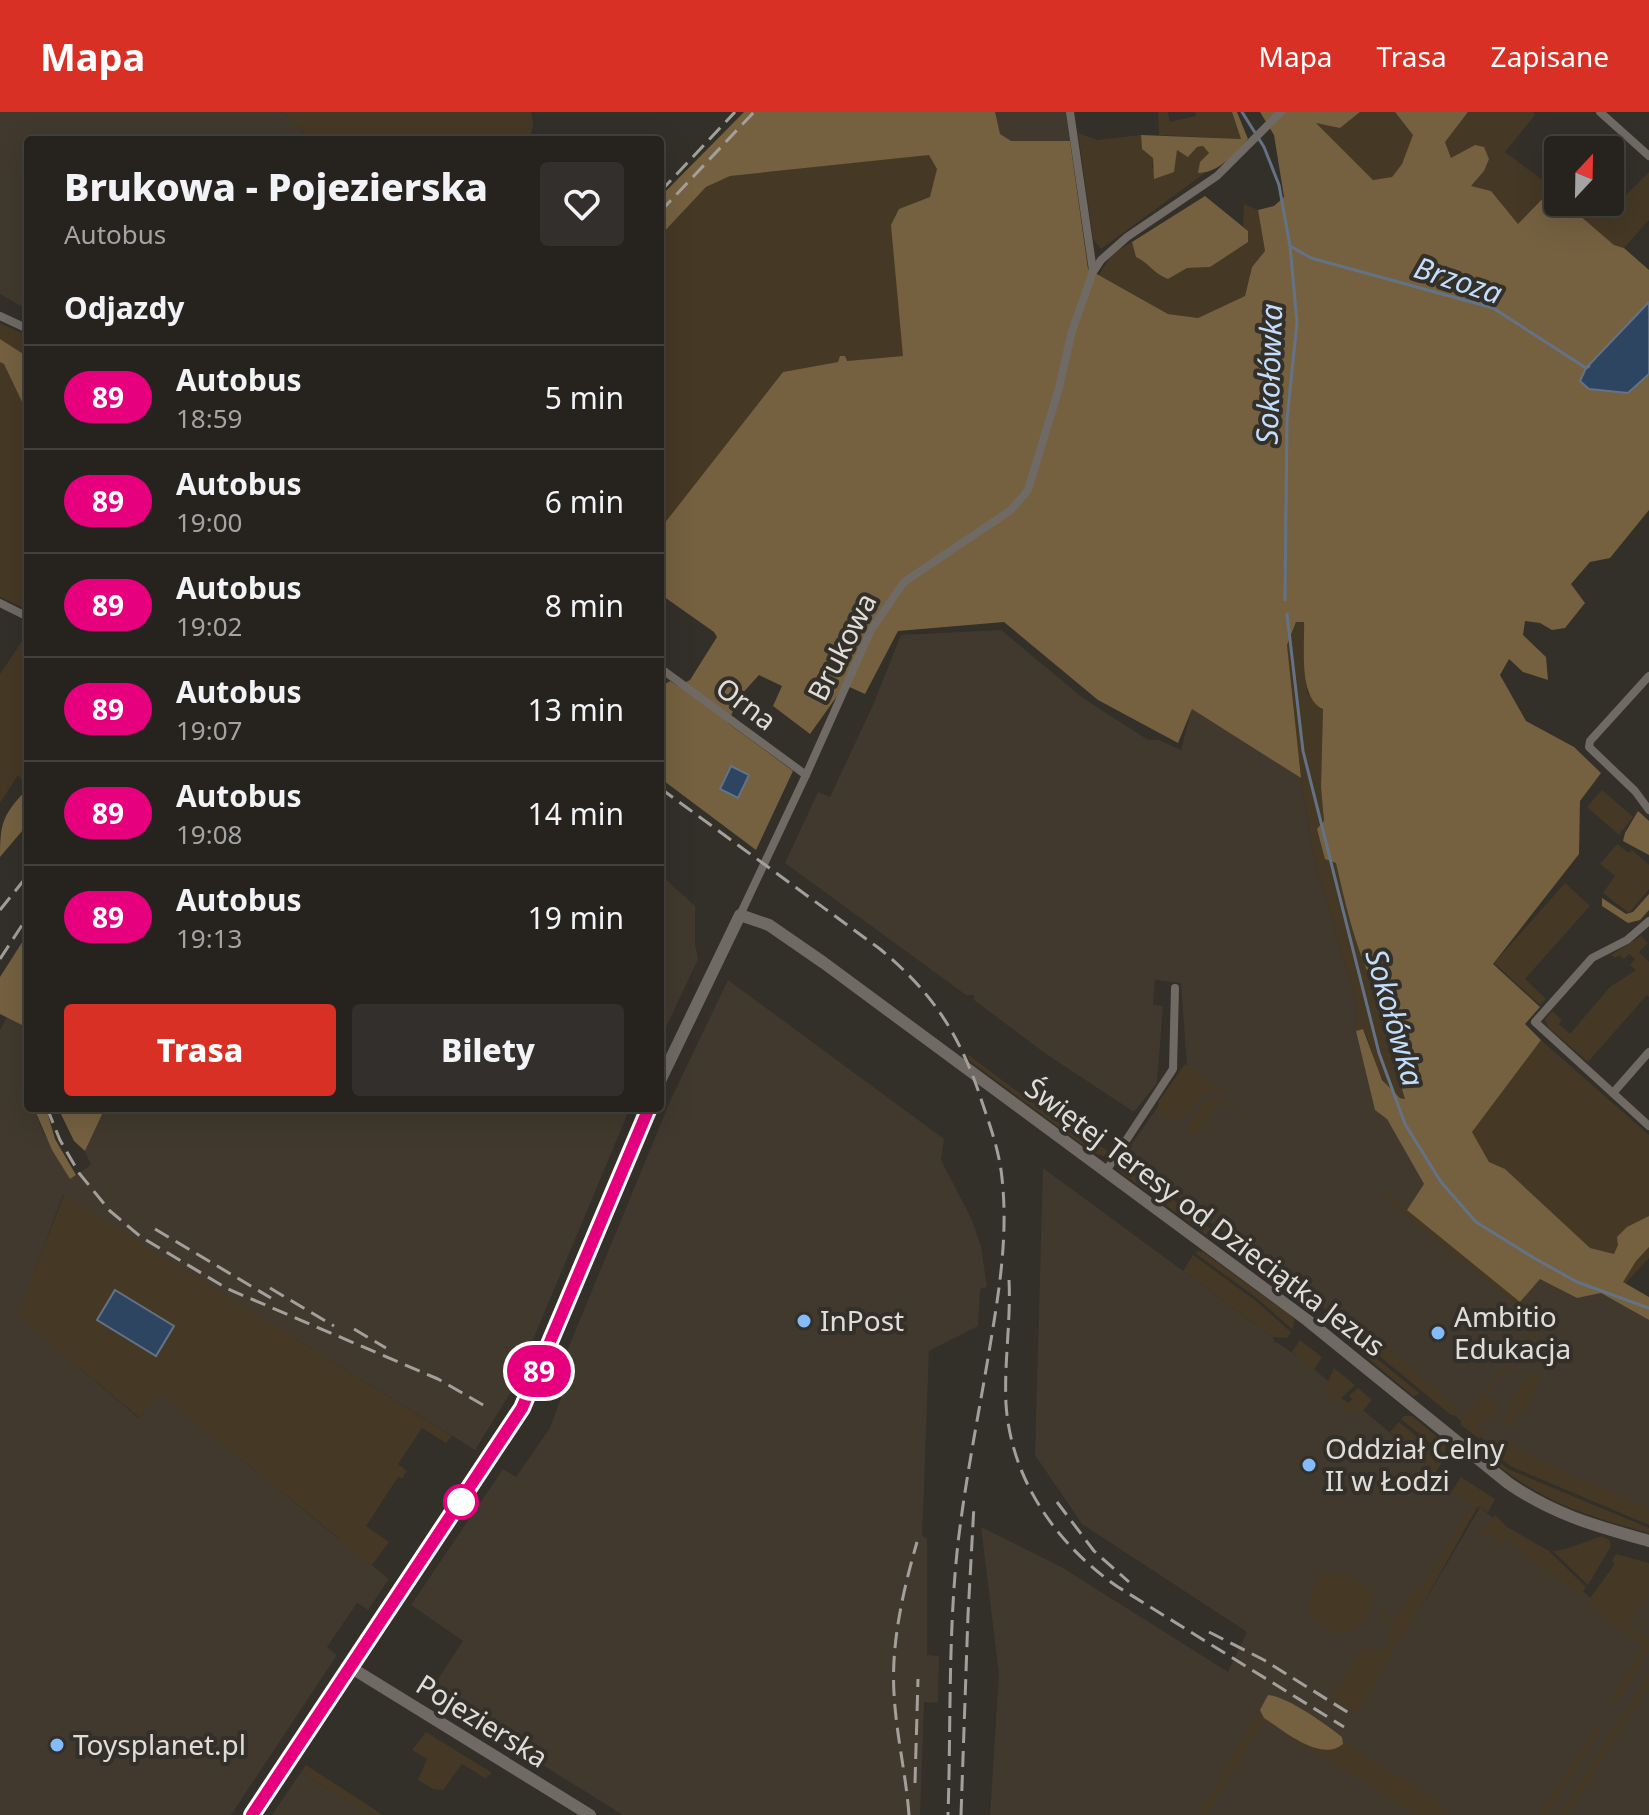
<!DOCTYPE html>
<html lang="pl">
<meta charset="utf-8">
<style>
body{margin:0;font-family:"Noto Sans",sans-serif;background:#322f2c;color:#f1f3f6;height:100vh;display:flex;flex-direction:column;font-size:30px;white-space:nowrap}
*{box-sizing:border-box;margin:0}
p{font-size:26px;color:#a4a4a4}
.icon{flex:none;width:44px;height:44px;fill:none;stroke:currentColor;stroke-width:2;stroke-linecap:round;stroke-linejoin:round}
.map{position:relative;flex:1;overflow:hidden}
.details{position:absolute;left:24px;top:24px;width:640px;height:976px;display:flex;flex-direction:column;background:#26231f;border-radius:8px;box-shadow:0 8px 32px #0002,0 0 0 2px #42403d}
.details>*{flex:none}
.badge{padding:0 16px;border-radius:26px;font-size:28px;line-height:52px}
.needle{width:52px;rotate:22deg}
.controls{position:absolute;left:1544px;top:24px;display:grid;gap:16px}
.controls a{display:grid;place-items:center;width:80px;height:80px;border-radius:8px;background:#26231f;box-shadow:0 8px 32px #0002,0 0 0 2px #42403d;font-size:40px}
.map>.badge{position:absolute;translate:-50% -50%;box-shadow:0 0 0 4px #fff}
h2{padding:0 40px;font-size:30px;line-height:72px}
.round{display:grid;place-items:center;flex:none;width:84px;height:84px;border-radius:8px;background:#322f2c}
.head{display:flex;align-items:center;justify-content:space-between;height:136px;padding:0 40px}
h1{font-size:38px;font-weight:800;line-height:60px}
.button{display:flex;gap:16px;margin-top:auto;padding:16px 40px}
.button a{flex:1;height:92px;border-radius:8px;background:#d93025;color:#fff;font-size:32px;font-weight:800;line-height:92px;text-align:center}
.button a+a{background:#322f2c;color:#f1f3f6}
ul{padding:0;list-style:none}
li{display:flex;align-items:center;gap:24px;height:104px;padding:0 40px;border-top:2px solid #42403d}
li div{flex:1}
li b{display:block;font-size:30px}
li em{font-style:normal}
li .badge{min-width:88px;font-weight:700;text-align:center}
header{display:flex;align-items:center;gap:48px;box-sizing:border-box;height:112px;padding:0 40px;background:#d93025;color:#fff}
header strong{font-size:38px}
nav{display:flex;gap:44px;margin-inline-start:auto;font-size:28px}
.map>svg:first-child{display:block}
</style>
<header>
<strong>Mapa</strong>
<nav><a>Mapa</a><a>Trasa</a><a>Zapisane</a></nav>
</header>
<div class="map">
<svg width="1649" height="1703" viewBox="0 0 1649 1703">
<rect width="100%" height="100%" fill="#332f29"/>
<g fill="#41392d">
<polygon points="0,0 282,0 311,28 28,28 28,198 0,182"/>
<polygon points="993,0 1066,0 1070,29 998,35"/>
<polygon points="1001,518 1083,586 1148,628 1159,628 1181,638 1192,596 1301,666 1314,745 1357,893 1356,919 1387,1007 1424,1072 1521,1189 1540,1166 1577,1186 1601,1181 1649,1208 1649,1409 1510,1349 1335,1205 1123,1044 1187,954 1181,871 1155,868 1153,893 1163,894 1157,971 1134,1000 1046,942 974,888 974,883 966,883 785,751 818,680 830,685 873,593 901,523"/>
<polygon points="660,762 695,794 695,832 698,847 660,928"/>
<polygon points="728,868 944,1027 941,1048 971,1106 981,1134 987,1175 980,1177 978,1214 929,1239 922,1424 927,1426 927,1543 939,1544 938,1591 924,1590 920,1703 623,1703 533,1647 540,1635 524,1624 515,1636 428,1582 463,1529 411,1493 503,1357 516,1365 550,1316 563,1280 553,1273 671,987"/>
<polygon points="7,905 22,913 22,940 28,974 28,996 34,996 43,1020 70,1067 91,1053 85,1039 105,996 630,996 512,1278 475,1338 63,1083 18,1204 139,1306 159,1281 389,1467 368,1498 357,1491 327,1535 337,1543 231,1703 0,1703 0,918"/>
<polygon points="1043,1056 1273,1225 1274,1230 1278,1231 1304,1249 1341,1280 1339,1284 1348,1291 1351,1288 1433,1357 1427,1369 1442,1378 1445,1374 1478,1394 1417,1503 1480,1395 1592,1487 1649,1453 1649,1703 990,1703 999,1562 981,1415 1063,1456 1228,1560 1247,1520 1082,1412 1035,1343"/>
<polygon points="301,1660 370,1703 272,1703"/>
</g>
<g fill="#453925">
<polygon points="282,0 531,0 533,12 530,28 311,28"/>
<polygon points="1158,0 1168,0 1170,10 1196,4 1195,0 1232,0 1241,27 1159,23"/>
<polygon points="1360,0 1395,0 1414,23 1402,52 1392,65 1373,68 1314,9 1340,16"/>
<polygon points="1468,0 1533,0 1535,3 1505,40 1556,78 1558,76 1558,85 1550,79 1518,112 1491,79 1470,74 1484,59 1475,33 1451,47 1445,29"/>
<polygon points="1078,21 1097,28 1141,23 1142,37 1153,46 1152,56 1176,37 1188,44 1197,35 1203,34 1209,41 1198,61 1205,61 1101,137 1093,127"/>
<polygon points="998,35 903,244 847,249 842,244 839,250 783,260 660,417 660,124 706,75 730,64"/>
<polygon points="1649,60 1649,108 1624,136 1614,133 1564,90 1610,90 1615,94"/>
<path d="M1244,92L1258,98L1265,140L1252,155L1245,184L1198,206L1168,202L1099,163L1112,142L1132,130L1136,145C1149,151 1154,162 1168,167L1187,156L1210,155L1248,119L1243,114Z"/>
<polygon points="0,211 28,224 28,245 0,227"/>
<polygon points="0,250 4,252 23,292 28,293 28,498 0,485"/>
<path d="M1296,510H1304L1307,581L1323,596L1321,675L1324,709L1336,751L1393,902L1402,916L1394,952L1405,987C1377,978 1375,941 1364,918L1356,919L1357,893L1314,745L1301,666L1287,533Z"/>
<polygon points="28,520 28,676 18,663 0,691 0,562"/>
<polygon points="1602,678 1633,705 1619,723 1587,695"/>
<polygon points="1617,732 1629,741 1632,738 1649,753 1649,777 1629,801 1603,781 1615,764 1600,752"/>
<polygon points="1565,771 1590,794 1525,867 1546,887 1540,893 1494,851"/>
<polygon points="1641,824 1648,831 1639,840 1649,850 1649,885 1647,883 1588,950 1548,915 1545,907 1552,899 1562,908 1559,912 1570,922 1610,875 1636,858 1630,853 1635,847 1629,842 1624,847 1619,843 1615,846 1611,843"/>
<polygon points="1541,928 1649,1023 1649,1146 1625,1172 1505,1057 1489,1050 1472,1020"/>
<polygon points="967,942 1018,980 1111,1041 1103,1044 1094,1041 970,949"/>
<path d="M1185,952L1226,981L1208,980C1187,993 1188,1020 1159,1000L1158,990Z"/>
<polygon points="1215,985 1222,986 1251,1008 1249,1010 1221,988 1193,1024 1187,1019 1187,1015 1206,989"/>
<polygon points="1119,1046 1203,1110 1222,1127 1212,1127 1118,1058"/>
<polygon points="1384,1079 1546,1211 1485,1284 1497,1296 1488,1310 1483,1306 1476,1315 1484,1322 1479,1327 1461,1313 1461,1309 1540,1211 1381,1083"/>
<polygon points="64,1083 452,1324 446,1331 422,1316 398,1352 407,1359 402,1367 398,1365 366,1414 389,1430 372,1453 338,1429 339,1426 159,1282 140,1306 17,1204"/>
<polygon points="1198,1139 1203,1140 1290,1203 1294,1207 1293,1218 1258,1187 1195,1141"/>
<polygon points="1193,1143 1256,1189 1291,1220 1287,1226 1273,1225 1183,1159"/>
<polygon points="1342,1205 1350,1206 1454,1292 1456,1298 1454,1303 1451,1303 1339,1211"/>
<polygon points="1300,1228 1322,1245 1314,1258 1292,1240"/>
<polygon points="1360,1233 1419,1281 1417,1283 1413,1284 1357,1237"/>
<polygon points="1334,1256 1355,1273 1337,1290 1323,1281"/>
<polygon points="1533,1260 1542,1264 1525,1301 1520,1299 1512,1317 1504,1307 1518,1275"/>
<polygon points="1358,1276 1372,1288 1361,1301 1351,1296 1346,1302 1340,1297 1345,1289 1349,1291 1352,1287 1349,1284"/>
<polygon points="1404,1304 1412,1304 1446,1332 1445,1343 1401,1307"/>
<polygon points="1399,1310 1444,1347 1436,1360 1431,1360 1433,1357 1390,1320"/>
<polygon points="1495,1327 1649,1397 1649,1413 1510,1354 1488,1336"/>
<path d="M1492,1344L1508,1357L1649,1416V1421C1587,1404 1540,1389 1490,1347Z"/>
<polygon points="1461,1365 1495,1387 1488,1400 1478,1394 1357,1602 1332,1587 1364,1532 1378,1541 1381,1536 1386,1539 1389,1532 1385,1529 1395,1512 1378,1500 1381,1496 1389,1496 1386,1503 1396,1508 1416,1474 1421,1477 1466,1401 1469,1402 1474,1393 1452,1379"/>
<polygon points="1495,1403 1507,1415 1549,1439 1586,1475 1580,1484 1505,1426 1502,1430 1488,1421 1485,1426 1480,1423"/>
<polygon points="1602,1424 1609,1428 1611,1434 1588,1473 1553,1439 1566,1437"/>
<polygon points="1616,1442 1649,1451 1649,1482 1629,1513 1649,1526 1649,1541 1617,1591 1610,1588 1643,1535 1598,1501 1588,1489 1615,1452 1612,1449"/>
<path d="M1330,1458C1345,1460 1368,1471 1374,1485C1369,1508 1350,1533 1327,1516C1324,1514 1319,1514 1316,1511C1304,1502 1308,1488 1314,1476C1319,1468 1321,1461 1330,1458Z"/>
<polygon points="1649,1562 1649,1578 1646,1577 1572,1697 1567,1703 1560,1703"/>
<polygon points="1260,1598 1264,1606 1317,1636 1344,1630 1441,1691 1437,1697 1447,1703 1416,1703 1265,1609 1206,1703 1198,1703"/>
<polygon points="1597,1613 1601,1614 1600,1619 1547,1703 1539,1703"/>
<polygon points="426,1620 492,1661 485,1666 462,1652 443,1678 433,1677 418,1668 427,1647 412,1638"/>
<polygon points="306,1653 383,1703 370,1703 301,1660"/>
</g>
<g fill="#756140">
<path d="M744,0H995L1000,22L1011,29H1070L1088,157L1168,202L1198,206L1245,184L1252,155L1265,139L1258,98L1274,94L1284,85L1274,23L1260,0H1360L1340,16L1316,11L1373,68L1392,65L1402,52L1413,23L1395,0H1468L1445,30L1451,46L1475,33L1484,35L1489,47L1484,59L1471,74L1491,79L1518,112L1550,79L1558,85V90H1564L1614,133L1624,136L1649,158V190L1586,256L1627,281L1649,262V398L1610,446L1590,450L1571,472L1585,491L1565,516L1552,518L1540,511L1525,509L1523,523L1546,545L1548,568L1523,560L1509,547L1500,563L1526,609L1574,635L1601,661L1580,689L1579,742L1493,852L1540,895L1525,912L1541,928L1472,1020L1489,1050L1505,1057L1590,1136L1614,1142L1618,1133L1617,1125L1627,1115L1649,1104V1135L1636,1149L1623,1170L1649,1185V1208L1601,1181L1577,1186L1540,1167L1520,1190L1407,1098L1424,1072L1387,1007L1375,998L1356,919L1363,917L1382,968L1400,986L1405,987L1394,952L1402,916C1394,904 1384,892 1377,879C1356,840 1346,794 1336,751L1325,747L1317,717L1324,709L1321,675L1323,597C1298,586 1305,534 1304,510H1296L1287,533L1301,666L1192,597L1178,631L1098,588L1004,510L898,519L865,582L845,573L810,622L773,594L782,574L759,563L739,585L728,611L793,659L756,738L660,666V575L670,569L678,574L690,568L717,525L714,520L660,482V417L783,260L838,250L840,244H845L847,249L903,244L891,113L899,97L930,85L937,57L929,43L730,64L706,75L660,124V85Z"/>
<path d="M1232,0H1237L1248,27C1235,42 1218,61 1198,61L1200,50L1209,41L1203,34L1197,35L1188,45L1177,38L1174,60L1154,67L1153,46L1142,37L1141,23L1241,27Z"/>
<path d="M1205,84L1248,119V130L1210,155L1187,156L1168,167C1154,162 1149,151 1136,145L1132,130Z"/>
<polygon points="0,227 28,245 28,293 23,292 4,252 0,250"/>
<path d="M28,676V712L0,745C0,709 3,703 28,676Z"/>
<polygon points="1638,699 1649,709 1649,743 1623,729 1625,721"/>
<polygon points="1649,782 1649,798 1640,808 1628,811 1602,794 1602,786 1626,802 1633,800"/>
<polygon points="28,821 28,974 22,941 22,913 0,902 0,865"/>
<polygon points="34,996 46,996 55,1027 76,1063 70,1067 52,1038"/>
<polygon points="58,996 105,996 85,1039 74,1029"/>
<path d="M1268,1583C1287,1584 1327,1613 1342,1625L1343,1632C1321,1651 1283,1618 1264,1606L1260,1598Z"/>
</g>
<g fill="#2e4561" stroke="#637385" stroke-width="2">
<polygon points="1649,190 1649,262 1628,281 1589,277 1580,269 1586,256"/>
<polygon points="731,654 749,663 738,686 720,677"/>
<polygon points="115,1178 174,1214 156,1244 97,1208"/>
</g>
<g fill="none" stroke-linecap="round" stroke-linejoin="round">
<g stroke="#637385" stroke-width="3">
<polyline points="1242,0 1264,35 1279,73 1290,134 1297,210 1287,308 1285,488"/>
<polyline points="1290,134 1311,146 1493,196 1586,256 1589,254"/>
<polyline points="1287,502 1303,639 1379,941 1405,1012 1441,1070 1476,1110 1534,1146 1577,1170 1649,1196"/>
</g>
<g stroke="#6f6a63" stroke-width="8">
<polyline points="1070,0 1093,159"/>
<polyline points="1600,0 1649,44"/>
<polyline points="0,204 28,217"/>
<polyline points="0,491 28,505"/>
<polyline points="660,556 806,663"/>
<polyline points="1649,564 1590,629 1589,635 1635,679 1649,698"/>
<polyline points="740,803 806,663 871,518 904,470 1011,398 1028,378 1059,276 1072,219 1093,160 1101,148 1127,125 1217,64 1281,0"/>
<polyline points="1649,809 1627,828 1592,846 1535,910 1649,1014"/>
<polyline points="1613,981 1649,940"/>
<polyline points="1106,1059 1173,957 1175,876"/>
</g>
<g stroke="#6f6a63" stroke-width="12">
<path d="M660,969L740,803L769,813L824,851L1307,1208L1508,1371C1554,1403 1596,1414 1649,1429"/>
<polyline points="350,1555 590,1703"/>
<polyline points="252,1703 522,1296 649,996"/>
</g>
<g stroke="#a39f9b" stroke-width="3" stroke-dasharray="16 8" stroke-linecap="butt">
<polyline points="660,80 735,0"/>
<polyline points="660,100 754,0"/>
<path d="M660,676L880,837C931,879 959,921 980,984C989,1011 999,1037 1002,1066C1008,1121 1000,1174 991,1228C980,1296 966,1363 958,1431C948,1521 951,1613 948,1703"/>
<polyline points="0,798 28,763"/>
<polyline points="0,847 28,804"/>
<polyline points="47,996 60,1028 79,1061 110,1099 141,1125 228,1177 438,1267 485,1294"/>
<polyline points="155,1117 271,1186"/>
<path d="M1009,1168C1011,1209 1004,1250 1006,1292C1011,1368 1057,1433 1118,1475L1344,1615"/>
<polyline points="270,1176 334,1214"/>
<polyline points="354,1217 386,1236"/>
<polyline points="1057,1390 1094,1439 1129,1470"/>
<polyline points="1209,1520 1264,1548 1352,1603"/>
<polyline points="915,1671 918,1567"/>
<path d="M909,1703C906,1662 896,1622 894,1581C891,1531 903,1479 917,1430"/>
<polyline points="961,1703 968,1503 974,1393"/>
</g>
</g>
<g fill="none" stroke-linecap="round" stroke-linejoin="round">
<g stroke="#fff" stroke-width="18">
<polyline id="line" points="252,1703 522,1296 649,996"/>
</g>
<use href="#line" stroke="#e6007e" stroke-width="12"/>
</g>
<g fill="#84bcfb" stroke="#332f29" stroke-width="3">
<circle cx="804" cy="1209" r="8"/>
<circle cx="1438" cy="1221" r="8"/>
<circle cx="1309" cy="1353" r="8"/>
<circle cx="57" cy="1633" r="8"/>
</g>
<circle fill="#fff" stroke="#e6007e" stroke-width="4" cx="461" cy="1390" r="16"/>
<g text-anchor="middle" stroke-width="8" stroke-linejoin="round" paint-order="stroke">
<g font-size="28" fill="#e0ddd9" stroke="#332f29">
<text transform="translate(842 535) rotate(-63)" y="10">Brukowa</text>
<text transform="translate(746 592) rotate(37)" y="10">Orna</text>
<text transform="translate(1205 1105) rotate(37)" y="10">Świętej Teresy od Dzieciątka Jezus</text>
<text transform="translate(482 1609) rotate(32)" y="10">Pojezierska</text>
</g>
<g font-size="28" fill="#e0ddd9" stroke="#332f29" text-anchor="start">
<text x="1454" y="1215">Ambitio<tspan x="1454" dy="32">Edukacja</tspan></text>
<text x="820" y="1219">InPost</text>
<text x="1325" y="1347">Oddział Celny<tspan x="1325" dy="32">II w Łodzi</tspan></text>
<text x="73" y="1643">Toysplanet.pl</text>
</g>
<g font-size="30" font-style="italic" fill="#c3ddfc" stroke="#332f29">
<text transform="translate(1458 169) rotate(18)" y="10">Brzoza</text>
<text transform="translate(1270 262) rotate(-88)" y="10">Sokołówka</text>
<text transform="translate(1394 906) rotate(74)" y="10">Sokołówka</text>
</g>
</g>
</svg>
<div class="controls">
<a><svg class="needle" viewBox="-14 -14 28 28"><path d="M0-13l5 13h-10z" fill="#e53935"/><path d="M0 13l5-13h-10z" fill="#a4a4a4"/></svg></a>
</div>
<b class="badge" style="left:539px;top:1259px;background:#e6007e;color:#fff">89</b>
<section class="details">
<div class="head"><div><h1>Brukowa - Pojezierska</h1><p>Autobus</p></div><a class="round"><svg class="icon" aria-label="heart" viewBox="0 0 24 24"><path d="M12 20l-8-8c-3-5 5-10 8-4 3-6 11-1 8 4z"/></svg></a></div>
<h2>Odjazdy</h2>
<ul>
<li><span class="badge" style="background:#e6007e;color:#fff">89</span><div><b>Autobus</b><p>18:59</p></div><em>5 min</em></li>
<li><span class="badge" style="background:#e6007e;color:#fff">89</span><div><b>Autobus</b><p>19:00</p></div><em>6 min</em></li>
<li><span class="badge" style="background:#e6007e;color:#fff">89</span><div><b>Autobus</b><p>19:02</p></div><em>8 min</em></li>
<li><span class="badge" style="background:#e6007e;color:#fff">89</span><div><b>Autobus</b><p>19:07</p></div><em>13 min</em></li>
<li><span class="badge" style="background:#e6007e;color:#fff">89</span><div><b>Autobus</b><p>19:08</p></div><em>14 min</em></li>
<li><span class="badge" style="background:#e6007e;color:#fff">89</span><div><b>Autobus</b><p>19:13</p></div><em>19 min</em></li>
</ul>
<div class="button"><a>Trasa</a><a>Bilety</a></div>
</section>
</div>
